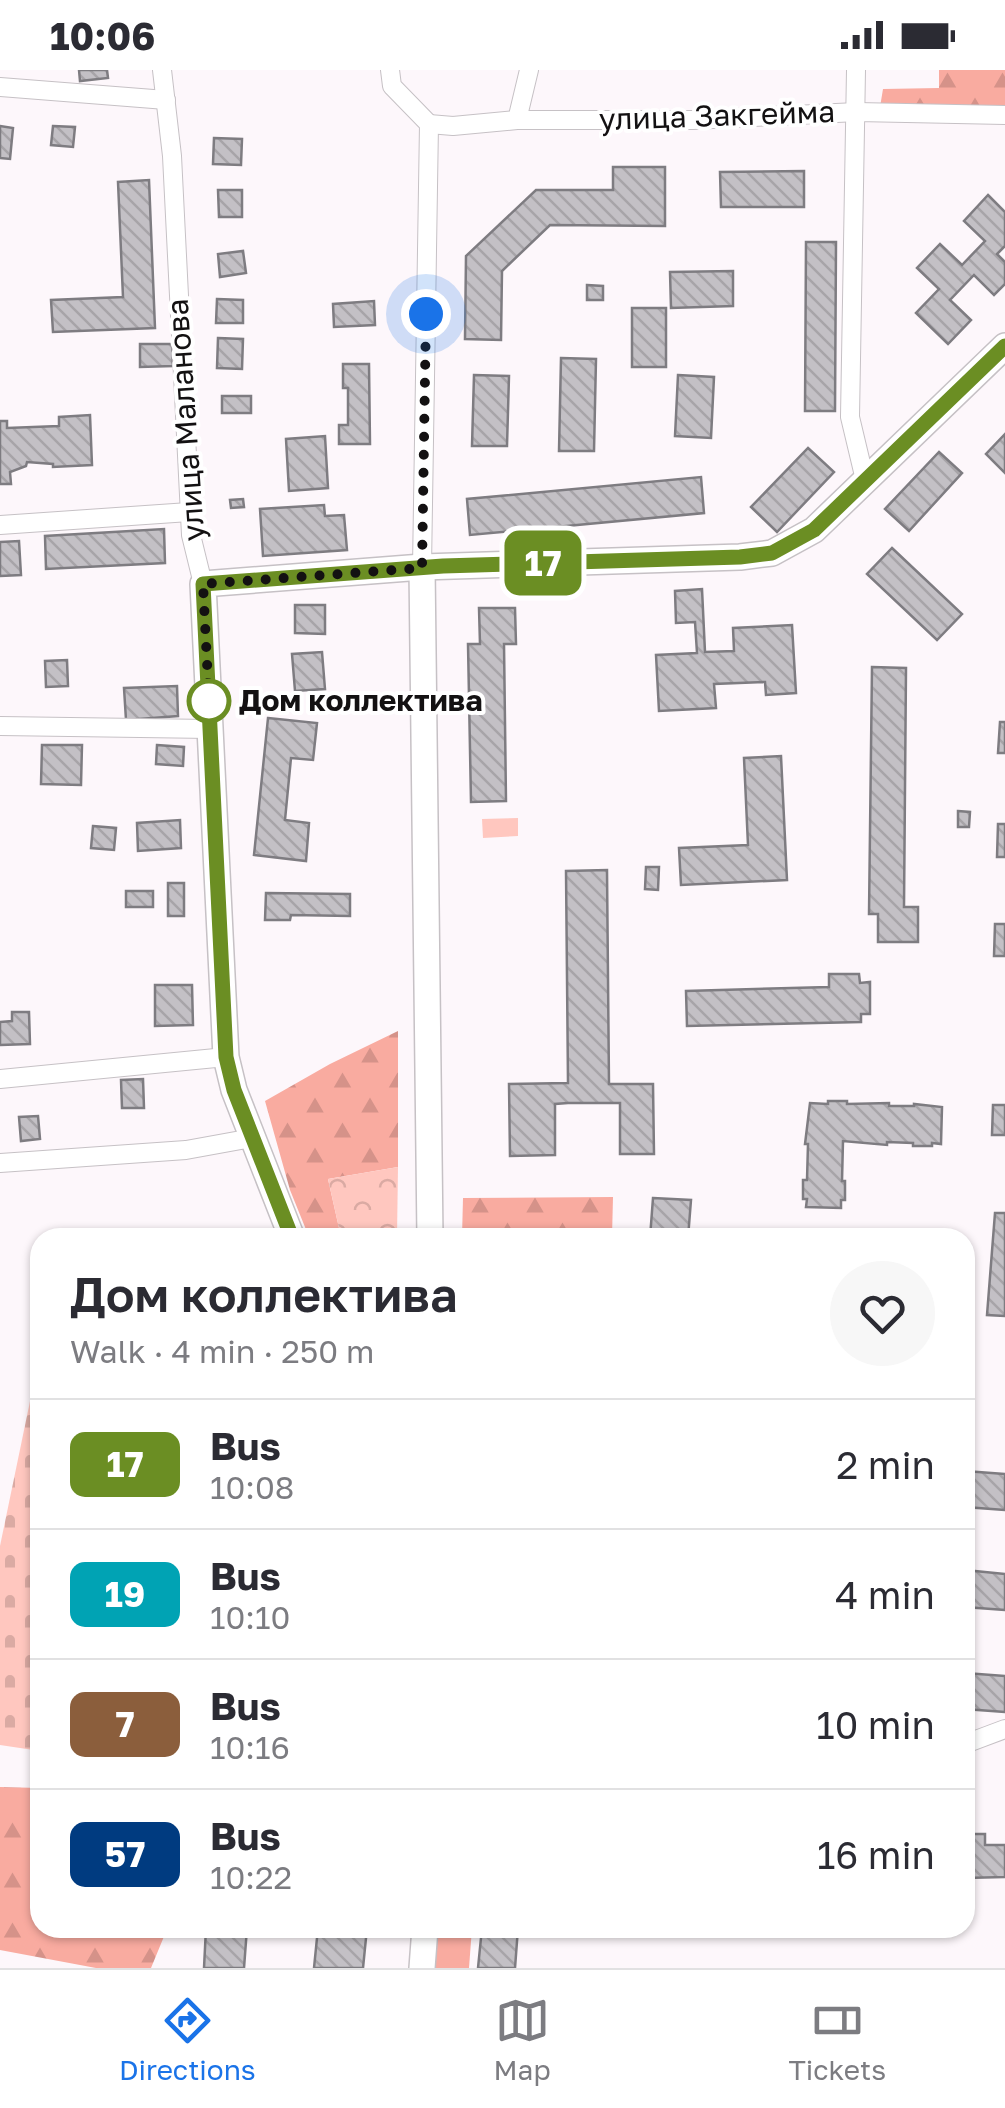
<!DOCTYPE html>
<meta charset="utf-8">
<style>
body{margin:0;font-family:"Golos Text",sans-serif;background:#f7f7f7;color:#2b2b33;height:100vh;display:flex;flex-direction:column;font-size:38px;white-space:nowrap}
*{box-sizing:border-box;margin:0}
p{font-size:32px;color:#7c7c81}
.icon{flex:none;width:55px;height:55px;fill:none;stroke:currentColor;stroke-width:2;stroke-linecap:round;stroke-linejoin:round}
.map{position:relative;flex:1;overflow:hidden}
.panel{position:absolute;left:30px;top:1158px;width:945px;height:710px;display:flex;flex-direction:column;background:#fff;border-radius:30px;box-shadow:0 2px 8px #0004}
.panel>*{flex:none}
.badge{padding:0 20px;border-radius:15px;font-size:35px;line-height:65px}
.you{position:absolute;width:50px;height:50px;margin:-25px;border:8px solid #fff;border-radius:50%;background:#1a73e8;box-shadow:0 0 0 15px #1a73e833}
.map>.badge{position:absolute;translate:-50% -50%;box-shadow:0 0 0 5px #fff}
.round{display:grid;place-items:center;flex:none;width:105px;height:105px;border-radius:52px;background:#f7f7f7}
.summary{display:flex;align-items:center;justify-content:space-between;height:170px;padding:0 40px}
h1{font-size:48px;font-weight:600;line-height:75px}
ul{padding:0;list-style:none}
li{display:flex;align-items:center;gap:30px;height:130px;padding:0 40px;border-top:2px solid #e1e1e2}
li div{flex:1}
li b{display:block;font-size:38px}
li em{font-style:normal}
li .badge{min-width:110px;font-weight:700;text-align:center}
.status{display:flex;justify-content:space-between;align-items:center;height:70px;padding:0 50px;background:#fff;direction:ltr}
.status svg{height:28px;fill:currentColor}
.dock{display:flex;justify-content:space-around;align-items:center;height:140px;border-top:2px solid #e1e1e2;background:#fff;font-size:28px;color:#7c7c81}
.dock a{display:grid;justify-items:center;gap:5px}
.dock .on{color:#1a73e8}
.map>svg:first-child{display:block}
</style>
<div class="status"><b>10:06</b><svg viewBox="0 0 49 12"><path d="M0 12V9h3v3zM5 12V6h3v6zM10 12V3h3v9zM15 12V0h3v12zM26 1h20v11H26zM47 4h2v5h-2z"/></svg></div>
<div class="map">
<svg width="1005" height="1898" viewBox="0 0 1005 1898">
<defs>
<pattern id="forest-firs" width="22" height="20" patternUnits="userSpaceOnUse" patternTransform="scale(2.5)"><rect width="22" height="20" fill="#f9aba0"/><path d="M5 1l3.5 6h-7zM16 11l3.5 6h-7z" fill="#d59289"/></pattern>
<pattern id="cemetery-stones" width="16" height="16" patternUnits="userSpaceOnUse" patternTransform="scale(2.5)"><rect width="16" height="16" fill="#ffc7bf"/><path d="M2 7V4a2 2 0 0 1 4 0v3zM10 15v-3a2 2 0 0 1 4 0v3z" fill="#daaaa3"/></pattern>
<pattern id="park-crowns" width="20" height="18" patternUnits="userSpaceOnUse" patternTransform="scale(2.5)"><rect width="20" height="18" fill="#ffc7bf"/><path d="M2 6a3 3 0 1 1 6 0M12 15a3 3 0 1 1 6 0" fill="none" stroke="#daaaa3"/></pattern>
<pattern id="building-back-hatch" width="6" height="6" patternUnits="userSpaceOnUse" patternTransform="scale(2.5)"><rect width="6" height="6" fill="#c3c0c5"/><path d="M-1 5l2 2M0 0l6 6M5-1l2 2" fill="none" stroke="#a7a4a8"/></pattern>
</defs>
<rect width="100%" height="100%" fill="#fdf7fb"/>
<g fill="url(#forest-firs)">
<polygon points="939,0 1005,0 1005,35 880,37 883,19 939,18"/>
<polygon points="398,961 398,1097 328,1109 341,1167 309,1167 290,1120 265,1031 330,994"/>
<polygon points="613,1127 612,1167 462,1167 463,1128"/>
<polygon points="0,1717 40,1718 40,1858 163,1858 165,1864 151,1898 96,1898 0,1880"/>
<polygon points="437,1858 472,1858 469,1898 433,1898"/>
</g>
<polygon fill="url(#cemetery-stones)" points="40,1283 40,1681 0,1675 0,1476"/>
<polygon fill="url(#park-crowns)" points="398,1097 397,1167 341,1167 328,1109"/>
<polygon fill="#ffc7bf" points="518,748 518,766 483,768 482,749"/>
<g fill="url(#building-back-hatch)" stroke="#7e7c81" stroke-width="2.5">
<polygon points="79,0 107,0 108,8 80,11"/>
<polygon points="0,56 13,58 10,89 0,88"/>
<polygon points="53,56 75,57 73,77 51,75"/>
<polygon points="214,68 242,69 241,95 213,94"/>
<polygon points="613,97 665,97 665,156 550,155 502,201 501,270 465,269 466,186 536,120 613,120"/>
<polygon points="804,101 804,137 721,137 720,102"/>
<polygon points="149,110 155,258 53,262 51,230 123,227 118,112"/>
<polygon points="218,120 242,120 242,147 219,147"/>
<polygon points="988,125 1005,142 1005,176 997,184 1005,192 1005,214 994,225 974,205 950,230 971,250 948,274 916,243 939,219 917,198 940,174 962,195 985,171 964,151"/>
<polygon points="806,172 836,172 835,341 805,341"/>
<polygon points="243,181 246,203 220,207 218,184"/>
<polygon points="733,201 733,236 671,238 670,202"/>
<polygon points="587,215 603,216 603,230 587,230"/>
<polygon points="217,229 243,230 243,253 216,253"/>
<polygon points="374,231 375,255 334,257 333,234"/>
<rect x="632" y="238" width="34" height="59"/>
<polygon points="218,268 243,269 242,299 217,298"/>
<polygon points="140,274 172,274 173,296 140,297"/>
<polygon points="561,288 596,289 594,381 559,381"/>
<polygon points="343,294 369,294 370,374 339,374 339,355 348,355 348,318 343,318"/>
<polygon points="474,305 509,306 507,376 472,376"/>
<polygon points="678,305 714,307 711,368 675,366"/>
<rect x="222" y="326" width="29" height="17"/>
<polygon points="90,345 92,395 53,397 53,394 27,392 26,396 10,402 11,414 0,414 0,351 7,351 7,358 59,356 59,347"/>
<polygon points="1005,364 1005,403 986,384"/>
<polygon points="325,366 328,418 289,421 286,369"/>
<polygon points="808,378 834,402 777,462 751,437"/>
<polygon points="939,382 962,403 909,461 885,439"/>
<polygon points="701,407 704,443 470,465 467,429"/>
<polygon points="243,429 244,437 231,438 230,430"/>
<polygon points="324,435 325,446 344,445 347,480 263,486 260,439"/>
<polygon points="164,459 165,493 46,499 45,466"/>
<polygon points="19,471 21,505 0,506 0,472"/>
<polygon points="892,478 962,544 937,570 867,504"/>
<polygon points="702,519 705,582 734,581 733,558 792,555 796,623 766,625 765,612 714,614 716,638 659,641 656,585 697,583 695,552 676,553 675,521"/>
<polygon points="295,535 325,535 325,564 295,563"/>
<polygon points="479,538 515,538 516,574 504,574 506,731 471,732 468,574 480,574"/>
<polygon points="322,582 325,619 295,621 292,584"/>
<polygon points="67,590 68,616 46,617 45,591"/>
<polygon points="872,597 906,598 904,837 918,837 918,872 878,872 878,844 869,844"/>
<polygon points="177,616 178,646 126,650 124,618"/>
<polygon points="268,648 317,653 313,690 291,688 285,750 309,753 306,791 254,785"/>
<polygon points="1000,652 1005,652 1005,683 998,683"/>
<polygon points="42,675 82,675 81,715 41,714"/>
<polygon points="157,675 184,677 183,696 156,694"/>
<polygon points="781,686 787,810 681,815 679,778 748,775 744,688"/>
<polygon points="958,741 970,742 969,757 958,757"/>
<polygon points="180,750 181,778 138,781 137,753"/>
<polygon points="998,754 1005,754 1005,787 997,787"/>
<polygon points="93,756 116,758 114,780 91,778"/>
<polygon points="646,797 659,797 658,820 645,819"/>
<polygon points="607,800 609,1014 653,1014 654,1084 620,1084 620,1033 568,1033 555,1034 555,1085 510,1086 509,1014 568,1013 566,801"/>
<rect x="168" y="813" width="16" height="33"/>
<rect x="126" y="821" width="27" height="16"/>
<polygon points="266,823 350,824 350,846 291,845 290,850 265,850"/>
<polygon points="995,854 1005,854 1005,886 994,886"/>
<polygon points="829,904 859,904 860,913 870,912 870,944 861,944 861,952 687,956 686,921 829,917"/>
<polygon points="155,915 192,915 193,955 155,956"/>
<polygon points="12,942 29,942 30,974 0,975 0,952 12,951"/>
<polygon points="143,1009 144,1038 122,1038 121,1010"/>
<polygon points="828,1031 847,1031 847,1034 889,1033 889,1036 914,1036 914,1034 942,1037 941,1074 932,1073 932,1076 913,1076 913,1073 887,1072 887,1075 843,1071 842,1111 845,1111 845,1130 841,1130 841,1138 806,1137 807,1129 803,1129 803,1110 807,1110 808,1074 805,1074 810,1033 828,1034"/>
<polygon points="993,1035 1005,1035 1005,1065 992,1065"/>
<polygon points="38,1046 40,1069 21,1071 19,1047"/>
<polygon points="653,1128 691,1130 688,1168 650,1168"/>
<polygon points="995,1143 1005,1143 1005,1246 987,1245"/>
<polygon points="965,1401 1005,1404 1005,1440 965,1437"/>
<polygon points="965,1500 1005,1504 1005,1540 965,1537"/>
<polygon points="965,1603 1005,1606 1005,1642 965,1639"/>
<polygon points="965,1764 985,1764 985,1775 1005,1775 1005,1807 965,1808"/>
<polygon points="206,1858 247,1858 244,1898 204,1898"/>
<polygon points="318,1858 367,1858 363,1898 314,1898"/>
<polygon points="482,1858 518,1858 515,1898 478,1898"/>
</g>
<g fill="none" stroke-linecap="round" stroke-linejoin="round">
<g stroke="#c6c1c5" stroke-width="20">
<g id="street">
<polyline points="162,0 172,86 191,465 203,514"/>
<polyline points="390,0 392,16 429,54 422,497"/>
<polyline points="856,0 850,347 865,410"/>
<polyline points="0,17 166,30"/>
<polyline points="517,50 529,0"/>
<polyline points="429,54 453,56 517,50 693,50 857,42 1005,45"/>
<polyline points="0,455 189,442"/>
<polyline points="0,656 210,659"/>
<polyline points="0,1009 226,987"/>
<polyline points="0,1093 186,1080 252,1068"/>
<polyline points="965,1674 1005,1659"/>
</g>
</g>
<g stroke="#c6c1c5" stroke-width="28">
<g id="secondary">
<polyline points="422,497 430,1168"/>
<polyline points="292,1168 234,1020 226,987 203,514 422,497 740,487 772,483 814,460 1005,276"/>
<polyline points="422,1898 425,1858"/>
</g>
</g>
<use href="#street" stroke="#fff" stroke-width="18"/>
<use href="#secondary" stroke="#fff" stroke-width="25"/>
</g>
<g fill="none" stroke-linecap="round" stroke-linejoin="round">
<g stroke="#fff" stroke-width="22">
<polyline id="line" points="292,1168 234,1020 226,987 203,514 443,496 740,487 772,483 814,460 1005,276"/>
</g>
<use href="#line" stroke="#6b8e23" stroke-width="15"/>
<polyline stroke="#131112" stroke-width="10" stroke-dasharray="0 18" points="209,631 203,514 422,498 426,244"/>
</g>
<circle fill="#fff" stroke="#6b8e23" stroke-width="5" cx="209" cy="631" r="20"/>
<g text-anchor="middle" stroke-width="8" stroke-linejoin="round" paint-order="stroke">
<g font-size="30" fill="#131112" stroke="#fff">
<text transform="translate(717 46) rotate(-2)" y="10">улица Закгейма</text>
<text transform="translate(186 350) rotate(-94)" y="10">улица Маланова</text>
</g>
<g font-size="30" font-weight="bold" fill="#131112" stroke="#fff" text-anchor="start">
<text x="239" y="641">Дом коллектива</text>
</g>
</g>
</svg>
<div class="you" style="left:426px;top:244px"></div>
<b class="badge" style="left:543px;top:493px;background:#6b8e23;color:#fff">17</b>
<section class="panel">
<div class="summary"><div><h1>Дом коллектива</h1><p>Walk · 4 min · 250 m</p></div><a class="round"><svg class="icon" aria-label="heart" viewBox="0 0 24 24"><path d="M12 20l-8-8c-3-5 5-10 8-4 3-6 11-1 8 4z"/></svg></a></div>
<ul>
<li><span class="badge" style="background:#6b8e23;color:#fff">17</span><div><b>Bus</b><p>10:08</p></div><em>2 min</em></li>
<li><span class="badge" style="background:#00a3b4;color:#fff">19</span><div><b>Bus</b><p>10:10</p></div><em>4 min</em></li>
<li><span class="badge" style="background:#8b5e3c;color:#fff">7</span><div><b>Bus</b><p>10:16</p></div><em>10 min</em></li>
<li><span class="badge" style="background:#003b80;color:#fff">57</span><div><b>Bus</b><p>10:22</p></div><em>16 min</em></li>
</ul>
</section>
</div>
<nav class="dock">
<a class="on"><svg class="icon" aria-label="directions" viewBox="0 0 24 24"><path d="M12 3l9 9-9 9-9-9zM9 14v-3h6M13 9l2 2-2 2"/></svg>Directions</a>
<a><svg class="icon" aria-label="map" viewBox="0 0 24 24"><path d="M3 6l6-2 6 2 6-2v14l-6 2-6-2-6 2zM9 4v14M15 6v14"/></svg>Map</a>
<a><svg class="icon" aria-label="tickets" viewBox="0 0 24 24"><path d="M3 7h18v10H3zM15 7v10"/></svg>Tickets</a>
</nav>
